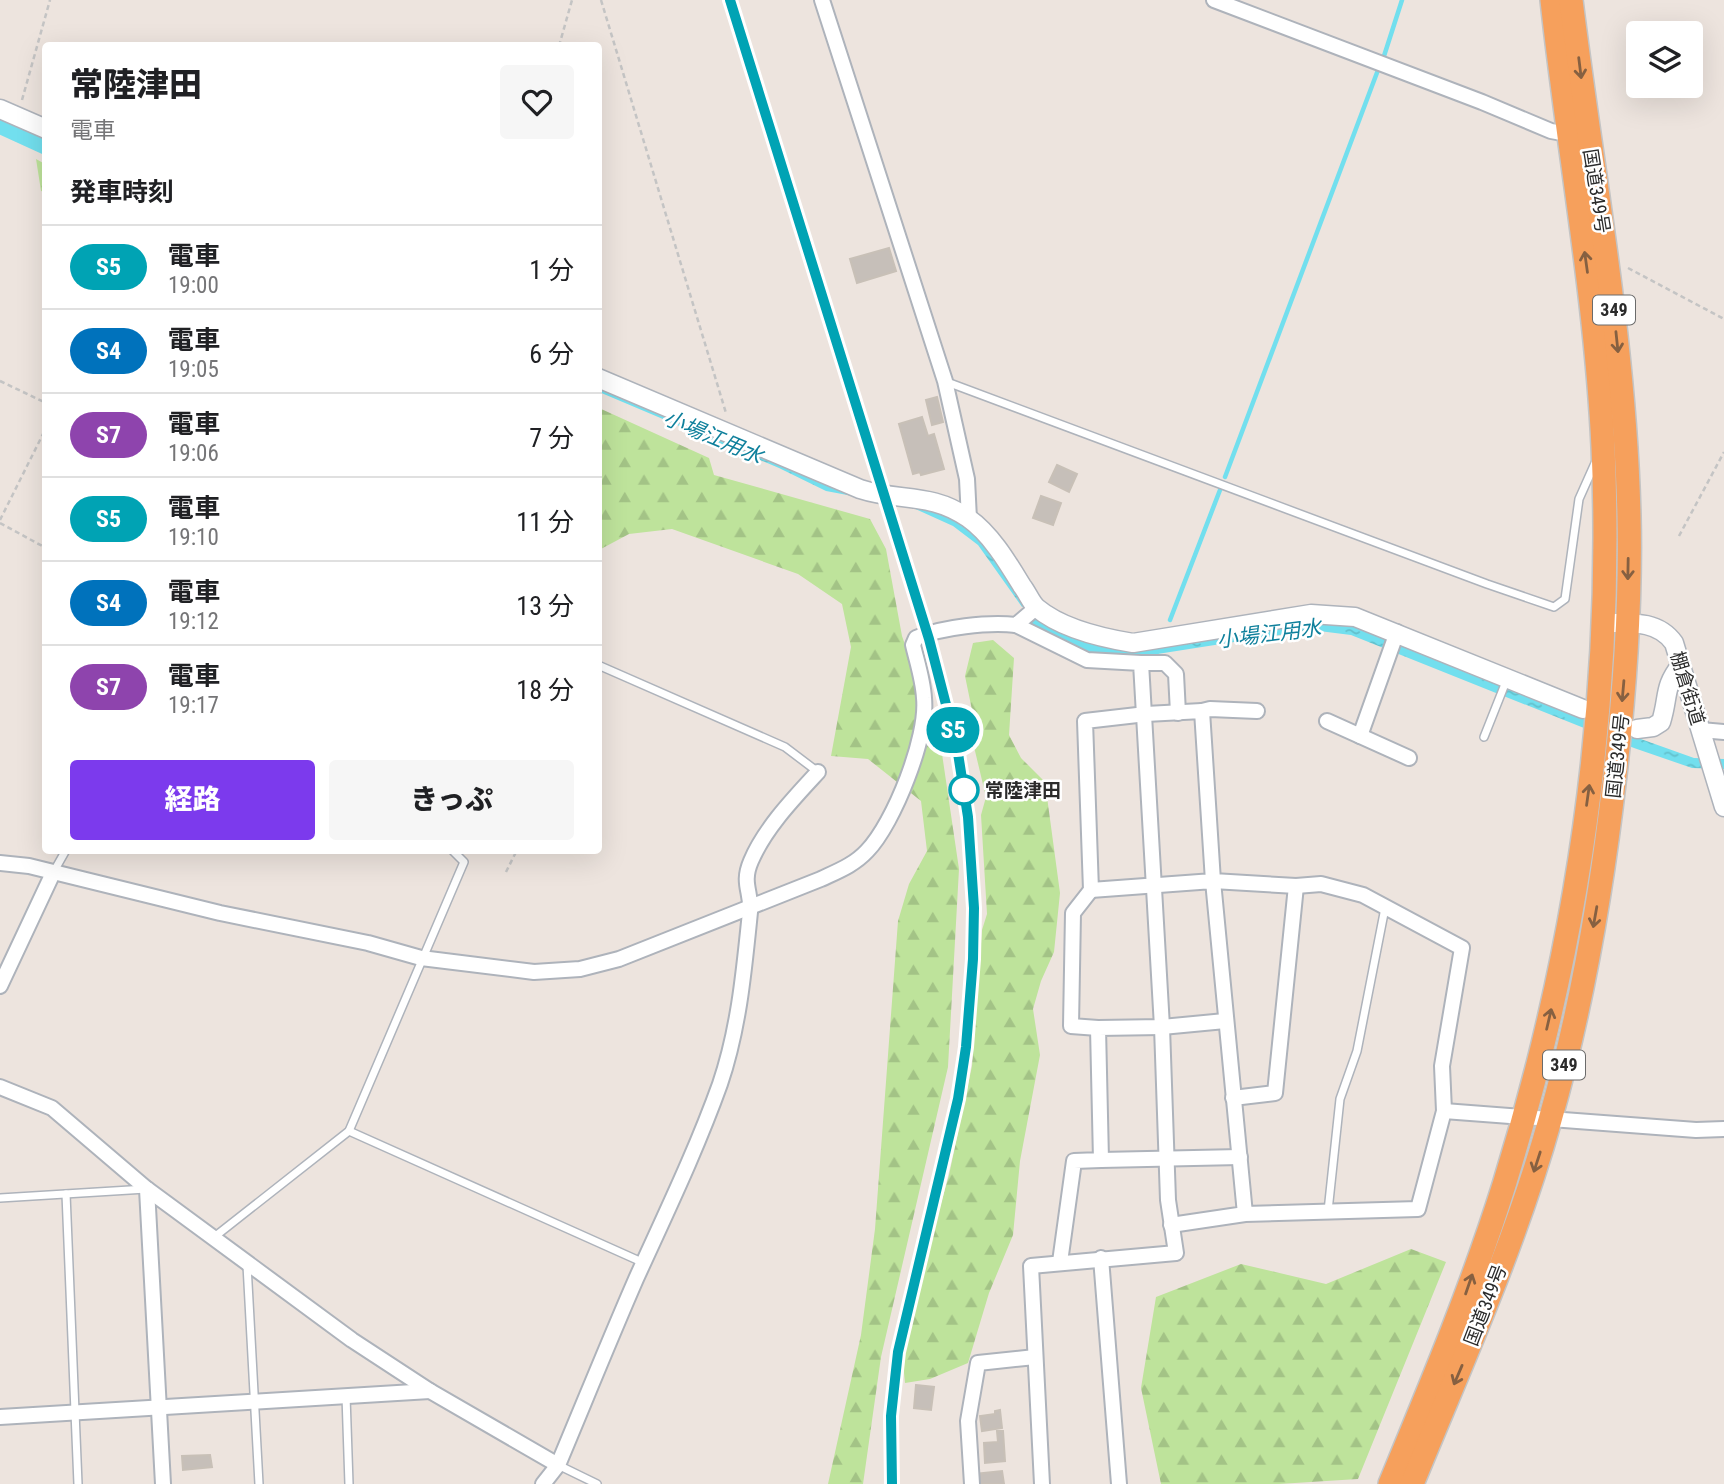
<!DOCTYPE html>
<html lang="ja">
<meta charset="utf-8">
<style>
body{margin:0;font-family:"Roboto Condensed","Noto Sans JP",sans-serif;background:#f6f6f6;color:#202124;height:100vh;display:flex;flex-direction:column;font-size:26px;white-space:nowrap}
*{box-sizing:border-box;margin:0}
p{font-size:23px;color:#757577}
.icon{flex:none;width:38px;height:38px;fill:none;stroke:currentColor;stroke-width:2;stroke-linecap:round;stroke-linejoin:round}
.map{position:relative;flex:1;overflow:hidden}
.panel{position:absolute;left:42px;top:42px;width:560px;height:812px;display:flex;flex-direction:column;background:#fff;border-radius:7px;box-shadow:0 7px 28px #0002}
.panel>*{flex:none}
.badge{padding:0 14px;border-radius:23px;font-size:24px;line-height:46px}
.tools{position:absolute;left:1626px;top:21px;display:grid;gap:14px}
.tools a{display:grid;place-items:center;width:77px;height:77px;border-radius:7px;background:#fff;box-shadow:0 7px 28px #0002;font-size:35px}
.map>.badge{position:absolute;translate:-50% -50%;box-shadow:0 0 0 4px #fff}
h2{padding:0 28px;font-size:26px;line-height:63px}
.round{display:grid;place-items:center;flex:none;width:74px;height:74px;border-radius:7px;background:#f6f6f6}
.summary{display:flex;align-items:center;justify-content:space-between;height:119px;padding:0 28px}
h1{font-size:33px;font-weight:800;line-height:52px}
.action{display:flex;gap:14px;margin-top:auto;padding:14px 28px}
.action a{flex:1;height:80px;border-radius:7px;background:#7c3aed;color:#fff;font-size:28px;font-weight:800;line-height:80px;text-align:center}
.action a+a{background:#f6f6f6;color:#202124}
ul{padding:0;list-style:none}
li{display:flex;align-items:center;gap:21px;height:84px;padding:0 28px;border-top:2px solid #e0e0e0}
li div{flex:1}
li b{display:block;font-size:26px}
li em{font-style:normal}
li .badge{min-width:77px;font-weight:700;text-align:center}
.map>svg:first-child{display:block}
</style>
<div class="map">
<svg width="1724" height="1484" viewBox="0 0 1724 1484">
<defs>
<pattern id="forest-firs" width="22" height="20" patternUnits="userSpaceOnUse" patternTransform="scale(1.75)"><rect width="22" height="20" fill="#bee39b"/><path d="M5 1l3.5 6h-7zM16 11l3.5 6h-7z" fill="#a3c386"/></pattern>
<pattern id="water-ripples" width="26" height="14" patternUnits="userSpaceOnUse" patternTransform="scale(1.75)"><rect width="26" height="14" fill="#72dfee"/><path d="M2 4q2-2 4 0t4 0M15 11q2-2 4 0t4 0" fill="none" stroke="#63c0cc"/></pattern>
</defs>
<rect width="100%" height="100%" fill="#ede4de"/>
<g fill="url(#forest-firs)">
<polygon points="36,159 45,164 45,192 41,191"/>
<polygon points="599,408 709,458 714,475 870,519 886,549 902,636 941,747 959,869 948,1067 881,1357 863,1484 828,1484 861,1335 875,1229 898,921 909,884 927,851 921,801 868,759 831,756 851,647 842,604 798,574 672,529 629,534 599,550"/>
<polygon points="993,640 1014,658 1009,735 1021,758 1045,782 1060,893 1054,952 1041,981 1033,1009 1040,1055 1020,1161 1013,1235 989,1293 968,1363 930,1379 905,1383 903,1363 911,1310 949,1175 972,1066 982,930 987,914 981,815 986,797 970,730 973,715 965,676 973,643"/>
<polygon points="1411,1249 1446,1262 1358,1479 1279,1484 1161,1484 1141,1388 1156,1297 1241,1264 1326,1284"/>
</g>
<g fill="url(#water-ripples)">
<polygon points="598,383 916,501 959,520 985,540 1029,604 1022,607 978,545 953,526 911,507 826,491 779,468 599,392"/>
<polygon points="1309,621 1355,625 1638,738 1694,758 1724,759 1724,769 1692,768 1634,748 1351,635 1311,630 1132,658 1131,650"/>
</g>
<g fill="none" stroke-linecap="round" stroke-linejoin="round">
<g stroke="#72dfee" stroke-width="4.5">
<polyline points="1384,56 1402,0"/>
<polyline points="1225,477 1378,70"/>
<polyline points="1170,620 1220,490"/>
</g>
<g stroke="#72dfee" stroke-width="16">
<polyline points="0,126 46,147"/>
<path d="M1034,619C1068,653 1104,659 1151,651"/>
</g>
</g>
<g fill="#c6bfb9" stroke="#c8c0b7" stroke-width="2">
<polygon points="889,248 896,271 857,283 850,259"/>
<polygon points="937,397 943,422 932,425 926,400"/>
<polygon points="922,417 928,436 934,434 944,469 921,475 920,472 913,474 899,424"/>
<polygon points="1057,465 1077,474 1069,492 1049,482"/>
<polygon points="1041,496 1061,503 1053,525 1033,518"/>
<polygon points="916,1385 934,1387 931,1410 914,1408"/>
<polygon points="1000,1410 1002,1428 982,1431 980,1416 995,1414 995,1411"/>
<polygon points="997,1431 1003,1431 1005,1461 985,1463 984,1443 998,1442"/>
<polygon points="210,1455 212,1467 183,1470 182,1456"/>
<polygon points="1002,1471 1004,1484 976,1484 975,1474"/>
</g>
<g fill="none" stroke-linecap="round" stroke-linejoin="round">
<g stroke="#aeb3bb" stroke-width="10">
<g id="service">
<polyline points="947,382 1487,584 1554,607 1565,599 1579,499 1596,461"/>
<polyline points="598,665 785,747 818,772"/>
<polyline points="1484,737 1507,679"/>
<polyline points="53,873 66,850"/>
<polyline points="349,1131 644,1263"/>
<polyline points="66,1194 78,1484"/>
<polyline points="0,1198 146,1189"/>
<polyline points="1328,1211 1340,1099 1357,1051 1385,908"/>
<polyline points="213,1238 349,1131 464,862 452,850"/>
<polyline points="247,1265 259,1484"/>
<polyline points="346,1396 349,1484"/>
<polyline points="558,1465 597,1484"/>
</g>
</g>
<g stroke="#aeb3bb" stroke-width="18">
<g id="minor">
<polyline points="822,0 945,381 967,479 969,519"/>
<polyline points="1214,0 1482,102 1551,131 1573,135"/>
<polyline points="1016,625 1087,660 1141,663 1162,1027 1168,1200 1176,1253 1031,1266 1042,1484"/>
<polyline points="1141,663 1165,663 1176,674 1178,713"/>
<polyline points="1202,711 1210,709 1257,711"/>
<polyline points="1327,721 1409,758"/>
<polyline points="1701,730 1724,732"/>
<polyline points="1360,736 1397,632"/>
<path d="M0,863L29,866L220,913L368,943L421,958L534,972L580,969L619,959L821,879C838,871 854,865 867,851C894,823 928,737 924,698C923,680 917,662 913,645L916,638C942,627 988,622 1016,625L1037,607"/>
<polyline points="1091,890 1073,913 1071,1026 1098,1028"/>
<polyline points="0,986 53,873"/>
<polyline points="0,1087 52,1108 147,1189 352,1340 430,1391 558,1465"/>
<polyline points="1233,1098 1275,1093 1296,886"/>
<polyline points="1444,1111 1696,1130 1724,1129"/>
<polyline points="1101,1160 1240,1157"/>
<polyline points="147,1189 163,1484"/>
<polyline points="1171,1225 1245,1214 1418,1209 1444,1111 1442,1066 1462,948 1363,895 1321,884 1296,886 1213,881 1091,890 1085,721 1146,714 1202,711 1213,881 1245,1214"/>
<polyline points="1101,1258 1119,1484"/>
<polyline points="1060,1262 1074,1161 1101,1160 1098,1028 1162,1027 1225,1021"/>
<polyline points="0,1417 430,1391"/>
<path d="M543,1484L558,1465C584,1403 609,1341 636,1279C665,1215 696,1151 720,1084C739,1028 744,971 750,912C752,892 741,884 751,861C765,828 794,798 818,772"/>
<polyline points="972,1484 968,1421 978,1363 1035,1357"/>
</g>
</g>
<g stroke="#aeb3bb" stroke-width="21">
<g id="tertiary">
<polyline points="0,109 46,129"/>
<path d="M598,378L860,489C899,502 931,492 968,518C991,534 1008,563 1022,586C1027,592 1031,603 1037,608C1062,629 1102,638 1133,643L1311,614L1355,617L1583,709"/>
<path d="M1605,623C1630,623 1658,620 1674,643L1724,807"/>
<path d="M1637,729L1653,727L1661,722C1669,697 1663,687 1681,665"/>
</g>
</g>
<g stroke="#c4c4c4" stroke-width="26">
<g id="trunk">
<path d="M1390,1484C1431,1385 1472,1287 1504,1185C1578,946 1614,697 1603,447C1596,297 1568,149 1552,0"/>
<path d="M1412,1484C1461,1364 1515,1245 1550,1120C1582,1007 1602,891 1615,775C1625,689 1631,602 1629,516C1625,342 1592,172 1571,0"/>
</g>
</g>
<g stroke="#c4c4c4" stroke-width="2.5" stroke-dasharray="5 3.5" stroke-linecap="butt">
<polyline points="601,0 726,413"/>
<polyline points="559,46 572,0"/>
<polyline points="22,100 50,0"/>
<polyline points="1628,268 1724,319"/>
<polyline points="0,381 46,403"/>
<polyline points="0,520 46,428"/>
<polyline points="0,523 46,548"/>
<polyline points="1679,536 1724,452"/>
<polyline points="506,872 517,850"/>
</g>
<use href="#service" stroke="#fff" stroke-width="7"/>
<use href="#minor" stroke="#fff" stroke-width="14"/>
<use href="#tertiary" stroke="#fff" stroke-width="18"/>
<use href="#trunk" stroke="#f6a05c" stroke-width="23"/>
<g stroke="#a0a7b5" stroke-width="7">
<path id="rail" d="M730,0C782,169 839,336 888,505C927,638 974,769 974,909C974,972 970,1038 958,1100C942,1185 910,1268 897,1354C891,1397 890,1440 892,1484"/>
</g>
<use href="#rail" stroke="#fff" stroke-width="4.5" stroke-dasharray="13" stroke-linecap="butt"/>
</g>
<defs><path id="oneway-shaft" d="M-6 0H5M1.5-3L5.5 0L1.5 3" fill="none" stroke-width="1.6" stroke-linecap="round" stroke-linejoin="round" transform="scale(1.75)"/></defs>
<g stroke="#866041">
<use href="#oneway-shaft" transform="translate(1580 68) rotate(83)"/>
<use href="#oneway-shaft" transform="translate(1586 262) rotate(-98)"/>
<use href="#oneway-shaft" transform="translate(1617 342) rotate(84)"/>
<use href="#oneway-shaft" transform="translate(1628 569) rotate(91)"/>
<use href="#oneway-shaft" transform="translate(1623 691) rotate(95)"/>
<use href="#oneway-shaft" transform="translate(1588 795) rotate(-82)"/>
<use href="#oneway-shaft" transform="translate(1595 917) rotate(100)"/>
<use href="#oneway-shaft" transform="translate(1549 1019) rotate(-77)"/>
<use href="#oneway-shaft" transform="translate(1537 1162) rotate(108)"/>
<use href="#oneway-shaft" transform="translate(1469 1284) rotate(-71)"/>
<use href="#oneway-shaft" transform="translate(1458 1375) rotate(113)"/>
</g>
<g fill="none" stroke-linecap="round" stroke-linejoin="round">
<g stroke="#fff" stroke-width="16">
<polyline id="line" points="730,0 929,639 957,747 968,817 974,908 973,959 966,1047 958,1099 898,1352 891,1416 892,1484"/>
</g>
<use href="#line" stroke="#00a3b4" stroke-width="10"/>
</g>
<circle fill="#fff" stroke="#00a3b4" stroke-width="3.5" cx="964" cy="790" r="14"/>
<g text-anchor="middle" stroke-width="5" stroke-linejoin="round" paint-order="stroke">
<g fill="#fff" stroke="#6b6b6b" stroke-width="2">
<rect x="1593" y="295.5" width="42" height="29" rx="5"/>
<rect x="1543" y="1050.5" width="42" height="29" rx="5"/>
</g>
<g font-size="18" font-weight="bold" fill="#2b2b2b">
<text x="1614" y="316">349</text>
<text x="1564" y="1071">349</text>
</g>
<g font-size="19" fill="#2b2b2b" stroke="#fff">
<text transform="translate(1597 191) rotate(81)" y="7">国道349号</text>
<text transform="translate(1688 688) rotate(73)" y="7">棚倉街道</text>
<text transform="translate(1617 756) rotate(-84)" y="7">国道349号</text>
<text transform="translate(1485 1305) rotate(-69)" y="7">国道349号</text>
</g>
<g font-size="19" font-weight="bold" fill="#2b2b2b" stroke="#fff" text-anchor="start">
<text x="985" y="797">常陸津田</text>
</g>
<g font-size="21" font-style="italic" fill="#0f809c" stroke="#fff">
<text transform="translate(713 437) rotate(23)" y="7">小場江用水</text>
<text transform="translate(1269 634) rotate(-7)" y="7">小場江用水</text>
</g>
</g>
</svg>
<div class="tools">
<a><svg class="icon" aria-label="layers" viewBox="0 0 24 24"><path d="M12 4l9 5-9 5-9-5zM3 14l9 5 9-5"/></svg></a>
</div>
<b class="badge" style="left:953px;top:730px;background:#00a3b4;color:#fff">S5</b>
<section class="panel">
<div class="summary"><div><h1>常陸津田</h1><p>電車</p></div><a class="round"><svg class="icon" aria-label="heart" viewBox="0 0 24 24"><path d="M12 20l-8-8c-3-5 5-10 8-4 3-6 11-1 8 4z"/></svg></a></div>
<h2>発車時刻</h2>
<ul>
<li><span class="badge" style="background:#00a3b4;color:#fff">S5</span><div><b>電車</b><p>19:00</p></div><em>1 分</em></li>
<li><span class="badge" style="background:#0072bc;color:#fff">S4</span><div><b>電車</b><p>19:05</p></div><em>6 分</em></li>
<li><span class="badge" style="background:#8e44ad;color:#fff">S7</span><div><b>電車</b><p>19:06</p></div><em>7 分</em></li>
<li><span class="badge" style="background:#00a3b4;color:#fff">S5</span><div><b>電車</b><p>19:10</p></div><em>11 分</em></li>
<li><span class="badge" style="background:#0072bc;color:#fff">S4</span><div><b>電車</b><p>19:12</p></div><em>13 分</em></li>
<li><span class="badge" style="background:#8e44ad;color:#fff">S7</span><div><b>電車</b><p>19:17</p></div><em>18 分</em></li>
</ul>
<div class="action"><a>経路</a><a>きっぷ</a></div>
</section>
</div>
